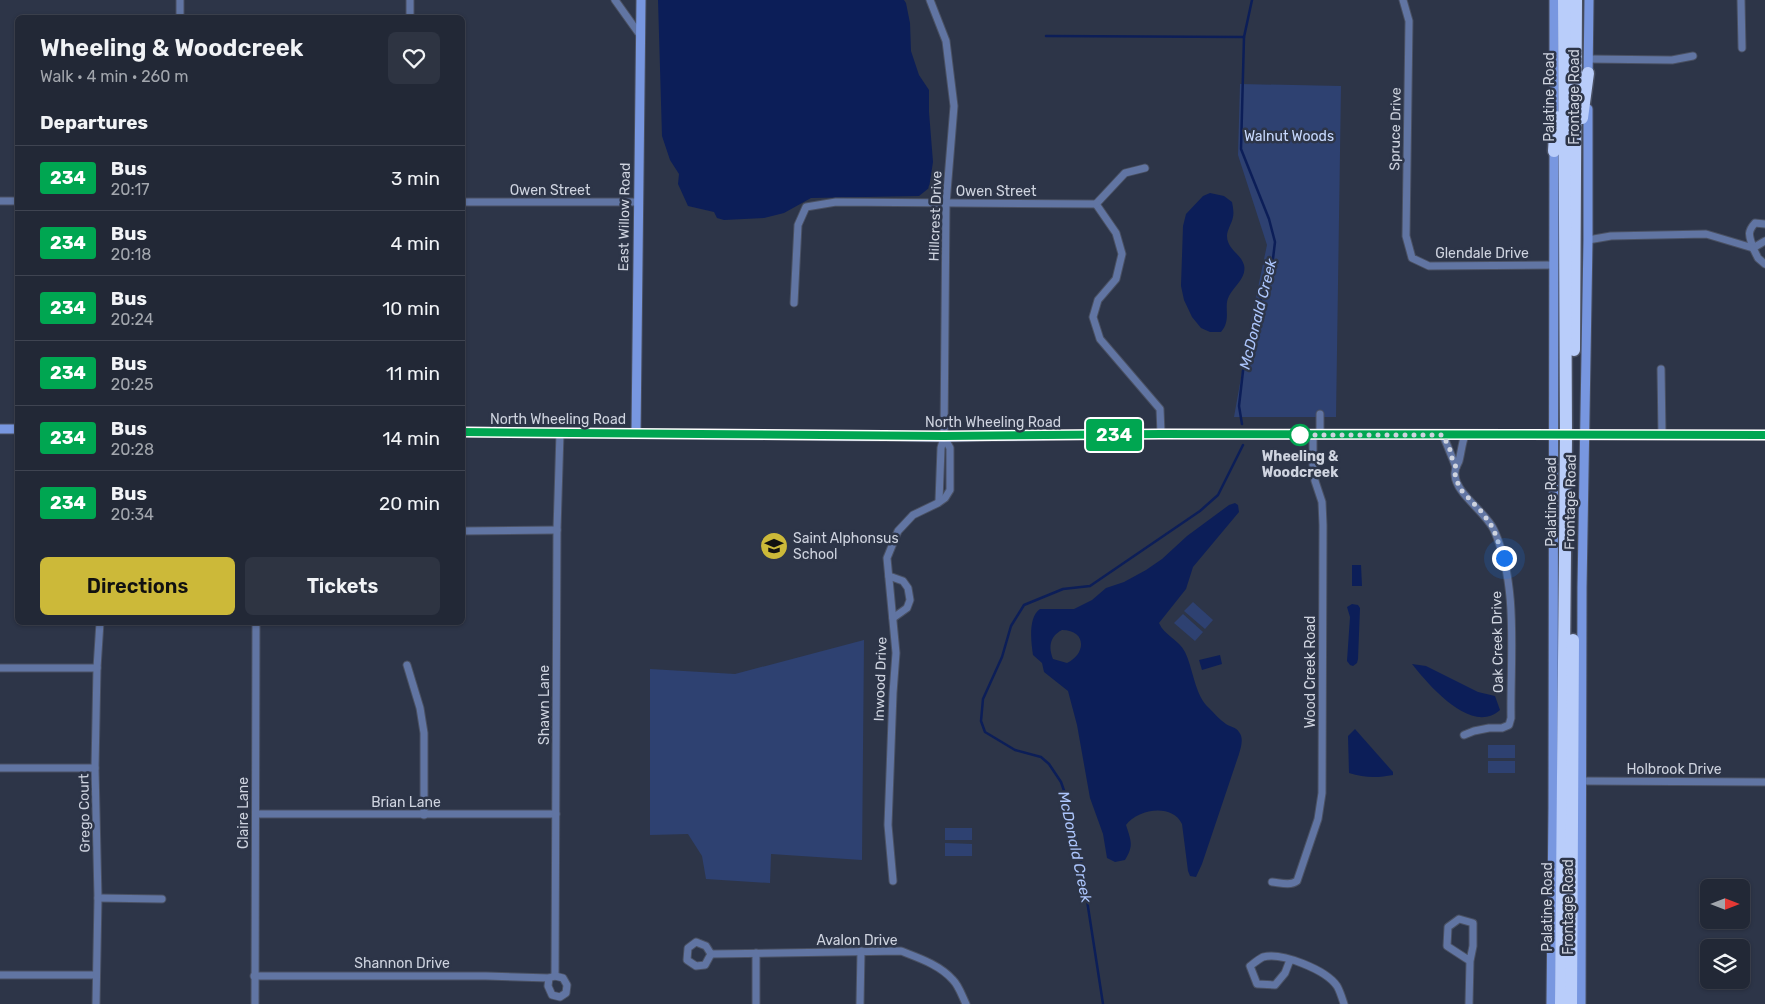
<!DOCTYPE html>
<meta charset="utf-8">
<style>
body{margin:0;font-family:Rubik,sans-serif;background:#2e3442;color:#f1f3f6;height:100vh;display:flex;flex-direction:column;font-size:19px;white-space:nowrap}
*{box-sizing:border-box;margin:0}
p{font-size:16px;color:#a2a6ad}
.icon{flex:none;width:28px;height:28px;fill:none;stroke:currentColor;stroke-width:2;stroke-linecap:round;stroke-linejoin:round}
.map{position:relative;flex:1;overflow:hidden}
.panel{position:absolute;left:15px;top:15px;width:450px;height:610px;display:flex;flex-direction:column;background:#222836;border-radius:8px;box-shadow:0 1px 4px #0004,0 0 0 1px #3f4451}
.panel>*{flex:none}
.badge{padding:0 10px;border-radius:4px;font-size:18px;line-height:32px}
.needle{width:32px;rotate:90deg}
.tools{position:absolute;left:1700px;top:879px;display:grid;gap:10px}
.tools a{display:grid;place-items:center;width:50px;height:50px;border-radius:8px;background:#222836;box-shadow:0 1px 4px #0004,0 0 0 1px #3f4451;font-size:25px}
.you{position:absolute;width:25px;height:25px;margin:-12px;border:4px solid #fff;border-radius:50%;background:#1a73e8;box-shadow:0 0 0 8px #1a73e833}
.map>.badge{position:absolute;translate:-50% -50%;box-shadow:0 0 0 2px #fff}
h2{padding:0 25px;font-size:19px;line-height:45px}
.round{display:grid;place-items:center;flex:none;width:52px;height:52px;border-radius:8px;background:#2e3442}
.headline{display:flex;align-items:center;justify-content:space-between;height:85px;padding:0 25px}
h1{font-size:24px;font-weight:600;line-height:38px}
.primary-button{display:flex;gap:10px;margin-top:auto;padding:10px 25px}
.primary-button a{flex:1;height:58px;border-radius:8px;background:#ccb939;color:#111;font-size:20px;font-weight:600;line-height:58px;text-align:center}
.primary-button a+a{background:#2e3442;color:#f1f3f6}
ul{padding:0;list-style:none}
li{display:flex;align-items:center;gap:15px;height:65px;padding:0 25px;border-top:1px solid #3f4451}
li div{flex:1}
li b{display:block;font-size:19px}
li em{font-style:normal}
li .badge{min-width:55px;font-weight:700;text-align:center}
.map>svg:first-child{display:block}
</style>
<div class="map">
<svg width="1765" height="1004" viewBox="0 0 1765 1004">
<rect width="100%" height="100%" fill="#2d3548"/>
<g fill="#2e4171">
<polygon points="1240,84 1341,86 1336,417 1234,417 1252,316 1267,245 1238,155"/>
<polygon points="1193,602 1213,620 1205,629 1184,611"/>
<polygon points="1183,614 1203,632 1195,641 1174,623"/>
<polygon points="864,640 862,860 771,854 770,883 706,879 702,856 688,834 650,835 650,669 735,674"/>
<rect x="1488" y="745" width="27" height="13"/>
<rect x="1488" y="761" width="27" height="12"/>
<rect x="945" y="828" width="27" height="12"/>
<polygon points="945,843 972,844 972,856 945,856"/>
</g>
<g fill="#0c1e58" fill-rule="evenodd">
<polygon points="658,0 904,0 906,3 910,23 911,51 919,75 929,90 929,112 933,162 929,188 919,196 811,198 784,213 764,218 724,220 717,218 714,212 688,206 678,184 679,174 670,160 662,136"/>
<path d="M1210,193L1224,196L1232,202C1233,207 1234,213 1233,217C1232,223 1227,230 1227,236C1227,249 1241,254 1244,265C1247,278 1234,286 1229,296C1223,307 1232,319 1221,332H1210L1201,328L1192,317L1184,300L1181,286L1183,226L1186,214L1203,196Z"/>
<path d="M1235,503L1238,505L1239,512L1193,567L1186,589L1159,623C1164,635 1179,640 1185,652C1193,668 1195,696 1209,708C1214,713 1220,720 1226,724C1230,727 1236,727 1239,732C1244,738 1241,747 1239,754L1202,864L1196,877L1190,876L1188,871L1182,824C1172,803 1138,809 1126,825C1131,841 1134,845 1125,860L1115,862L1107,858L1103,834L1090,798L1077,725L1068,691L1044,672L1042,663L1033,655C1031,642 1028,617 1040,609H1074L1092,600L1106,588L1124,582L1146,570L1162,559L1187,536L1229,505ZM1062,630C1086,630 1087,653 1067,663L1053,659C1048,647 1050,636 1062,630Z"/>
<polygon points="1352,565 1361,565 1362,586 1352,586"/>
<polygon points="1352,604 1358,605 1360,608 1358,659 1357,663 1353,666 1350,665 1347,661 1350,617 1347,607"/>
<polygon points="1220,655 1222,664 1202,670 1199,660"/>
<path d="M1412,664L1426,666L1478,692L1495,696L1500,710C1471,736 1428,684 1412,664Z"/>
<path d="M1355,729L1393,772V775C1378,778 1364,778 1349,773L1348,736Z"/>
</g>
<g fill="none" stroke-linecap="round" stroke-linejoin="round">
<g stroke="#0c1e58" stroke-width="2.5">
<polyline points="1046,36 1244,37"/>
<polyline points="1242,424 1239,406 1243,371 1257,310 1272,267 1275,242 1269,219 1241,149 1244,37 1252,0"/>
<polyline points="1103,1004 1080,855 1069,805 1061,782 1049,764 1041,757 1015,750 985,732 981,721 983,699 1002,657 1011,626 1024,605 1063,589 1090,586 1200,511 1218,495 1243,445"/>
</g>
<g stroke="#4a5163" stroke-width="9">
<g id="street">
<polyline points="615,0 640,35"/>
<polyline points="930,0 946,41 954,106 946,204 944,437 941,448 939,501"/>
<polyline points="1403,0 1409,21 1406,236 1412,258 1429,266 1554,265"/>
<polyline points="1741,0 1742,48"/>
<polyline points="180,18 180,0"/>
<polyline points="410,18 410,0"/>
<polyline points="1588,59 1672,60 1693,56"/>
<polyline points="0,201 18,201"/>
<polyline points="462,202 637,202"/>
<polyline points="1096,204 1116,233 1122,254 1116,279 1098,300 1093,317 1100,339 1160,409 1161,434"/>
<polyline points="1096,204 1125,173 1145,168"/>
<path d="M1765,224L1755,223C1746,233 1750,237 1753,248L1765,241"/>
<polyline points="1588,240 1611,236 1706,234 1753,248 1758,258 1765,264"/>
<polyline points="794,303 798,225 806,207 836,202 1096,204"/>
<polyline points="1661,369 1662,435"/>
<polyline points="1320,435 1320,414"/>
<polyline points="1443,435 1456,467"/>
<polyline points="462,531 557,530"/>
<polyline points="889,576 903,581 908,588 910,600 907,608 893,618"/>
<polyline points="407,665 420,708 424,733 424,815"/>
<polyline points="0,668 97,668"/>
<path d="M1464,735L1474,731L1489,728H1502L1509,725L1511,718C1510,657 1519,586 1494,530C1486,512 1456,494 1455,475C1454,469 1457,466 1459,461C1461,453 1462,443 1465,435"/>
<polyline points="0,768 95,768"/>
<polyline points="1583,781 1765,782"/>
<polyline points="256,814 556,814"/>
<polyline points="893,881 888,825 893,693 896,653 887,558 898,531 913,515 938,503 945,498 950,490 950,448 944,437"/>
<path d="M1272,882C1281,883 1290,886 1297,881L1318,819L1322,793L1323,525L1322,502L1315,481L1313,466V435"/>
<polyline points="98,898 162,899"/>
<polygon points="696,942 706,946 711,954 705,965 696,966 687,960 688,948"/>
<polyline points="756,953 756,1004"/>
<path d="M711,954L901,951C919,958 940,965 953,980C959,986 962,996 966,1004"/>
<path d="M1290,960L1285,973L1275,985L1257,984L1250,966C1254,963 1259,959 1263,957C1282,952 1326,970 1337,986C1340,991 1342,998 1344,1004"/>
<polyline points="0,975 96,975"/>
<polyline points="254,976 486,976 549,978"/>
<polyline points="555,976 557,530 560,433"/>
<polygon points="555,976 563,978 567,985 566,993 560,997 552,995 548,986 549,978"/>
<polyline points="96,1004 98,898 95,768 97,668 100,622"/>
<polyline points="255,1004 256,622"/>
<polyline points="860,1004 861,951"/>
<polyline points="1469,1004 1470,961 1473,946 1473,923 1459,919 1448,927 1447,946 1470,961"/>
</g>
</g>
<g stroke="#4a5163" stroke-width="11">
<g id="secondary">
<polyline points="1588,79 1589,0"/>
<polyline points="1554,122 1554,0"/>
<polyline points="0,429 18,429"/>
<polyline points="462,432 944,437 1161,434 1765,435"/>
<polyline points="636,433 641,0"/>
<polyline points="1551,1004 1553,807 1554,145"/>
<polyline points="1581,1004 1582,588 1588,240 1588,109"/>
</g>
</g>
<g stroke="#4a5163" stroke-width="15">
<g id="highway">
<polyline points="1582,118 1588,73"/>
<polyline points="1554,151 1556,117"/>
<polyline points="1574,350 1576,0"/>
<polyline points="1561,1004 1566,436 1564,0"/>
<polyline points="1571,1004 1573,640"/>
</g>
</g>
<use href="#street" stroke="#6175a3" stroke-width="7"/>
<use href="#secondary" stroke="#7897e0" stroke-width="9"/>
<use href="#highway" stroke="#b9cdfa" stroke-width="12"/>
</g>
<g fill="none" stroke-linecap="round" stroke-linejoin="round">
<g stroke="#fff" stroke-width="11">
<polyline id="line" points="462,432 944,436 1161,434 1765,435"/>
</g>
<use href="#line" stroke="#00a651" stroke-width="8"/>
<polyline stroke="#ced3df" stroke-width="5" stroke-dasharray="0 9" points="1300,435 1294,435 1443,435 1452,454 1452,460 1456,467 1455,477 1461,490 1482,512 1493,528 1504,558"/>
</g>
<defs>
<g id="school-disc" transform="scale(1.4375)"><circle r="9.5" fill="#ccb939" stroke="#2d3548"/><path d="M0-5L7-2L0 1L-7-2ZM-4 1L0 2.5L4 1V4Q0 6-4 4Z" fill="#111"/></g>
</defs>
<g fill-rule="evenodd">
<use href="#school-disc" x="774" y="546"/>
</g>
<circle fill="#fff" stroke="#00a651" stroke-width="2.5" cx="1300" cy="435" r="10"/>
<g text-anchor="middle" stroke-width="5" stroke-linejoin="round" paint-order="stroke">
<g font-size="14" fill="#ced3df" stroke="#2d3548">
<text transform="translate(1549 97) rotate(-90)" y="5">Palatine Road</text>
<text transform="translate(1574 97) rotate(-90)" y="5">Frontage Road</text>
<text transform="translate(1395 129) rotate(-89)" y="5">Spruce Drive</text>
<text x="550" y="195">Owen Street</text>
<text x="996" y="196">Owen Street</text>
<text transform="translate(935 216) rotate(-88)" y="5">Hillcrest Drive</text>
<text transform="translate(624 217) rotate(-89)" y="5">East Willow Road</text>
<text x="1482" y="258">Glendale Drive</text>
<text x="558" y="424">North Wheeling Road</text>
<text x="993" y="427">North Wheeling Road</text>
<text transform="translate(1551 502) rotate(-90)" y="5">Palatine Road</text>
<text transform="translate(1570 502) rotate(-89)" y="5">Frontage Road</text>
<text transform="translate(1497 642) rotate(-91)" y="5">Oak Creek Drive</text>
<text transform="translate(1310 672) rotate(-90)" y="5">Wood Creek Road</text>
<text transform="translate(880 679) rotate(-88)" y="5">Inwood Drive</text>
<text transform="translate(544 705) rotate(-90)" y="5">Shawn Lane</text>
<text x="1674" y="774">Holbrook Drive</text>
<text x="406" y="807">Brian Lane</text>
<text transform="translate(84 813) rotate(-91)" y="5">Grego Court</text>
<text transform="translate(243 813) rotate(-90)" y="5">Claire Lane</text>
<text transform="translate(1547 907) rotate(-90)" y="5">Palatine Road</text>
<text transform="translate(1568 907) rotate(-90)" y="5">Frontage Road</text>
<text x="857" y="945">Avalon Drive</text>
<text x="402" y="968">Shannon Drive</text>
</g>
<g font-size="14" fill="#c8d9fe" stroke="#2d3548">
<text x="1289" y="141">Walnut Woods</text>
</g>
<g font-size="14" font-weight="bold" fill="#ced3df" stroke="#2d3548">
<text x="1300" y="461">Wheeling &amp;<tspan x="1300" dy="16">Woodcreek</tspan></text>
</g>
<g font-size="14" fill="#ced3df" stroke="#2d3548" text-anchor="start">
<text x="793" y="543">Saint Alphonsus<tspan x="793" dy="16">School</tspan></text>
</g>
<g font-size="15" font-style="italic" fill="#acc5fc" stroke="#2d3548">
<text transform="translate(1258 314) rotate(-76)" y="5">McDonald Creek</text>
<text transform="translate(1075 847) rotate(78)" y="5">McDonald Creek</text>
</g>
</g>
</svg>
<div class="tools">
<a><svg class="needle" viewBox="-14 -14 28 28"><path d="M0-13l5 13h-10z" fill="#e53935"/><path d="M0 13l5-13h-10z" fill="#a2a6ad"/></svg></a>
<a><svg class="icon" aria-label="layers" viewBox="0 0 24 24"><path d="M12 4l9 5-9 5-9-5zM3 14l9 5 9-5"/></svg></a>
</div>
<div class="you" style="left:1504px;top:558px"></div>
<b class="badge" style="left:1114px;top:435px;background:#00a651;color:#fff">234</b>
<section class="panel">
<div class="headline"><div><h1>Wheeling &amp; Woodcreek</h1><p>Walk · 4 min · 260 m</p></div><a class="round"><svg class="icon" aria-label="heart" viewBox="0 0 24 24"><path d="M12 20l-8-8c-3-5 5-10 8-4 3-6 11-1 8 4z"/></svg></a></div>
<h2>Departures</h2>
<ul>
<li><span class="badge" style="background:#00a651;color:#fff">234</span><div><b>Bus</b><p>20:17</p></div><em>3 min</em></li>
<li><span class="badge" style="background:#00a651;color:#fff">234</span><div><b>Bus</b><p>20:18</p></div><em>4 min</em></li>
<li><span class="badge" style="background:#00a651;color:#fff">234</span><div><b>Bus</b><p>20:24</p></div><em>10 min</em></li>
<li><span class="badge" style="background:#00a651;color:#fff">234</span><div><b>Bus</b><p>20:25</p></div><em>11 min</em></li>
<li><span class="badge" style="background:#00a651;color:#fff">234</span><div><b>Bus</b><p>20:28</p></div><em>14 min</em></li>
<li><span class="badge" style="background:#00a651;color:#fff">234</span><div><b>Bus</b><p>20:34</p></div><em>20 min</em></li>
</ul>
<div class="primary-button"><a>Directions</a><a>Tickets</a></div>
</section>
</div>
